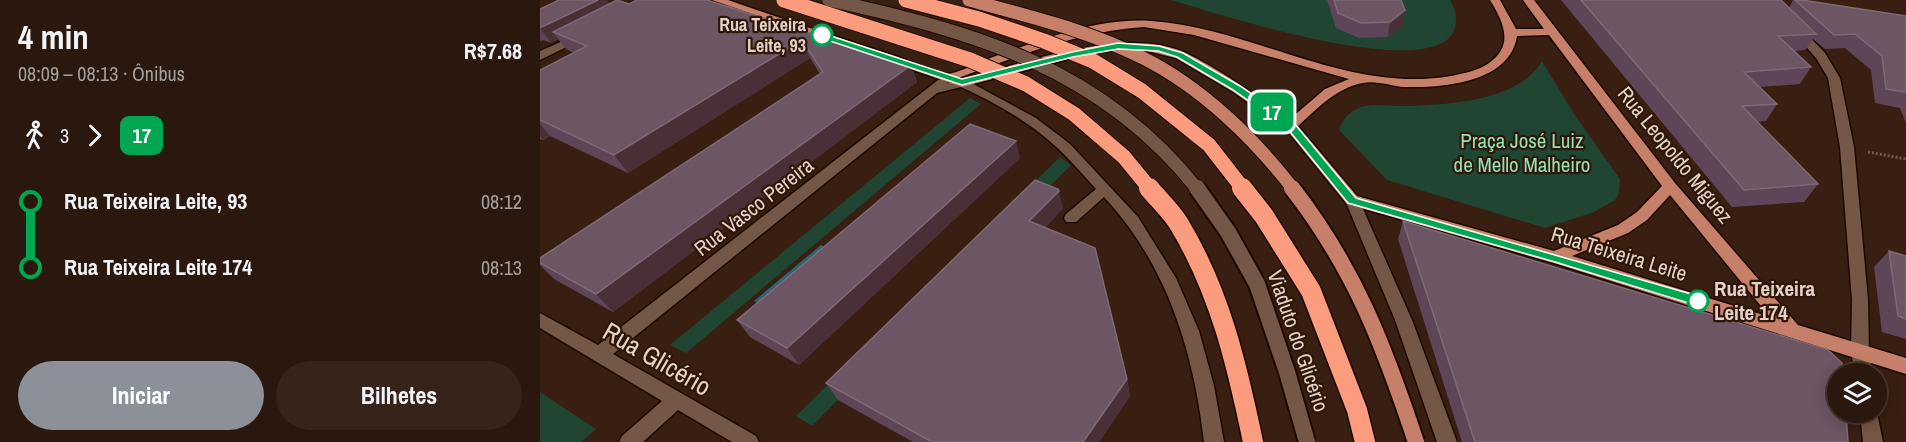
<!DOCTYPE html>
<html lang="pt">
<meta charset="utf-8">
<style>
body{margin:0;font-family:"Archivo Narrow",sans-serif;background:#36241b;color:#f1f3f6;height:100vh;display:flex;flex-direction:column;font-size:22px;white-space:nowrap}
*{box-sizing:border-box;margin:0}
p{font-size:20px;color:#a59f9d}
.icon{flex:none;width:33px;height:33px;fill:none;stroke:currentColor;stroke-width:2;stroke-linecap:round;stroke-linejoin:round}
.map{position:relative;flex:1;overflow:hidden}
.drawer{display:flex;flex-direction:column;background:#2a170d;width:540px}
.drawer>*{flex:none}
.badge{padding:0 12px;border-radius:9px;font-size:21px;line-height:39px}
.fabs{position:absolute;left:1287px;top:363px;display:grid;gap:12px}
.fabs a{display:grid;place-items:center;width:60px;height:60px;border-radius:50%;background:#2a170d;box-shadow:0 3px 15px #0003,0 0 0 2px #46362e;font-size:30px}
.map>.badge{position:absolute;translate:-50% -50%;box-shadow:0 0 0 3px #fff}
.legs{display:flex;align-items:center;gap:9px;height:66px;padding:0 18px;font-size:20px}
.legs p{margin-inline-start:auto}
.summary{display:flex;align-items:center;justify-content:space-between;height:102px;padding:0 18px}
h1{font-size:33px;font-weight:700;line-height:45px}
.cta{display:flex;gap:12px;margin-top:auto;padding:12px 18px}
.cta a{flex:1;height:69px;border-radius:36px;background:#8c9099;color:#fff;font-size:24px;font-weight:700;line-height:69px;text-align:center}
.cta a+a{background:#36241b;color:#f1f3f6}
ul{padding:0 18px;list-style:none}
li{display:flex;align-items:center;gap:21px;height:66px;font-size:22px}
li i{display:grid;place-items:center;width:9px;height:100%;margin:0 8px;background:currentColor}
li i::after{content:'';width:15px;height:15px;margin:-8px;border:4px solid;border-radius:50%;background:#2a170d}
li p{margin-inline-start:auto}
li:first-child i{background:linear-gradient(#0000 50%,currentColor 0)}
li:last-child i{background:linear-gradient(currentColor 50%,#0000 0)}
main{display:flex;flex:1;min-height:0}
.map>svg:first-child{display:block}
</style>
<main>
<section class="drawer">
<div class="summary"><div><h1>4 min</h1><p>08:09 – 08:13 · Ônibus</p></div><b>R$7.68</b></div>
<div class="legs"><svg class="icon" aria-label="walk" viewBox="0 0 24 24"><circle cx="13" cy="4" r="2"/><path d="M13 8l-2 6 4 7M11 14l-3 7M7 12l3-4h3l4 4"/></svg>3<svg class="icon" aria-label="forward" viewBox="0 0 24 24"><path d="M9 5l7 7-7 7"/></svg><b class="badge" style="background:#00a651;color:#fff">17</b></div>
<ul>
<li><i style="color:#00a651"></i><b>Rua Teixeira Leite, 93</b><p>08:12</p></li>
<li><i style="color:#00a651"></i><b>Rua Teixeira Leite 174</b><p>08:13</p></li>
</ul>
<div class="cta"><a>Iniciar</a><a>Bilhetes</a></div>
</section>
<div class="map">
<svg width="1366" height="442" viewBox="0 0 1366 442">
<rect width="100%" height="100%" fill="#381f11"/>
<g fill="#204532">
<path d="M631,0H910C916,10 918,19 914,30C894,85 672,12 631,0Z"/>
<path d="M1002,61L1034,114L1080,179L1079,193L1075,200L1054,212L1005,228L847,180L799,130C802,119 810,111 821,107C832,103 850,106 862,106C904,105 979,102 1002,61Z"/>
<polygon points="430,98 441,104 146,353 130,345"/>
<polygon points="520,157 531,165 272,426 256,416"/>
<polygon points="0,392 56,429 41,442 0,442"/>
</g>
<polygon fill="#296575" points="281,245 287,248 225,307 214,301"/>
<g fill="none" stroke-linecap="round" stroke-linejoin="round">
<g stroke="#1f0800" stroke-width="3">
<g id="minor">
<polygon points="1257,27 1261,28 1285,53 1300,78 1314,147 1328,300 1329,352 1333,374 1315,374 1311,352 1312,300 1300,147 1288,78 1276,58 1251,30"/>
<polygon points="41,33 45,34 45,38 0,60 0,51"/>
<path d="M402,79L408,83L426,80L496,118L530,144L598,217L636,278L659,331L674,386L684,442H664C654,353 627,264 564,197L536,222H526L524,218L526,214L556,189C542,174 529,158 513,144C486,120 454,102 421,87L397,93L73,354L216,436L219,442H192L138,410L103,442H79L82,436L122,401L0,328V313L58,345L398,80Z"/>
<polygon points="812,195 819,200 872,320 917,442 897,442 855,320 805,200"/>
<polygon points="1336,408 1343,442 1323,442 1320,412 1336,412"/>
</g>
</g>
<g stroke="#1f0800" stroke-width="3">
<path id="major" d="M172,0H188C243,19 299,38 355,56C366,60 397,74 406,74C417,74 442,61 453,57C502,40 558,17 611,21C714,28 806,94 911,76C924,73 938,71 949,63C975,45 963,21 950,0H960L976,29H1004L983,0H994L1135,183L1258,325L1366,358V374L1014,263L807,204L746,129L692,91L636,58L599,49L554,52L422,87ZM604,27L654,35L809,79L785,89L750,119C717,97 683,71 646,53C586,25 484,63 423,79L418,78C479,56 539,31 604,27ZM1009,35L1122,186L1097,212L1078,225L1014,251L817,196L758,126C777,109 796,88 823,83C835,80 852,86 864,87C902,88 970,83 977,36ZM1130,195L1230,317L1032,256L1088,233L1107,220Z"/>
</g>
<polyline stroke="#715b4f" stroke-width="3" stroke-dasharray="2 2" stroke-linecap="butt" points="1328,152 1366,159"/>
<use href="#minor" fill="#745747" fill-rule="evenodd"/>
<use href="#major" fill="#c68069" fill-rule="evenodd"/>
<g stroke="#1f0800" stroke-width="15" stroke-linecap="butt">
<path id="minor-bridge-far1" d="M289,0C435,32 562,68 658,190"/>
</g>
<g stroke="#1f0800" stroke-width="20" stroke-linecap="butt">
<polyline id="minor-bridge" points="657,188 688,232 717,284 747,372 767,442"/>
</g>
<g stroke="#1f0800" stroke-width="15" stroke-linecap="butt">
<path id="major-bridge-far1" d="M429,0C487,16 548,30 603,58C661,87 714,138 754,190"/>
</g>
<g stroke="#1f0800" stroke-width="20" stroke-linecap="butt">
<path id="major-bridge" d="M752,188C815,269 844,346 876,442"/>
</g>
<g stroke="#1f0800" stroke-width="17" stroke-linecap="butt">
<g id="highway-bridge-far1">
<polyline points="244,0 430,60 486,84 534,114 584,157 611,190"/>
<polyline points="366,0 439,19 504,41 553,61 602,91 669,145 704,190"/>
</g>
</g>
<g stroke="#1f0800" stroke-width="23" stroke-linecap="butt">
<g id="highway-bridge">
<path d="M609,188C619,200 631,211 639,224C680,292 697,365 713,442"/>
<polyline points="702,188 724,216 771,291 817,410 825,442"/>
</g>
</g>
<use href="#minor-bridge-far1" stroke="#745747" stroke-width="13"/>
<use href="#minor-bridge" stroke="#745747" stroke-width="16"/>
<use href="#major-bridge-far1" stroke="#c68069" stroke-width="13"/>
<use href="#major-bridge" stroke="#c68069" stroke-width="16"/>
<use href="#highway-bridge-far1" stroke="#fc9c7f" stroke-width="15"/>
<use href="#highway-bridge" stroke="#fc9c7f" stroke-width="20"/>
</g>
<g fill="#5e4658">
<polygon points="787,0 861,0 863,25 848,37 819,38 796,28"/>
<polygon points="1021,0 1241,0 1249,8 1253,0 1262,0 1366,16 1366,123 1360,108 1335,103 1331,70 1305,48 1285,49 1273,39 1265,50 1254,51 1271,67 1260,84 1220,87 1237,104 1226,121 1217,122 1278,184 1264,202 1192,207"/>
<polygon points="69,4 89,4 371,65 377,82 73,312 14,279 0,265 0,258 280,74 270,58 88,173 10,136 3,140 0,139 0,70 34,53 26,49 18,39 11,43 3,40 0,41 0,9"/>
<polygon points="480,158 259,365 210,337 197,320"/>
<polygon points="523,208 505,228 587,379 590,396 559,442 373,442 298,400 286,383"/>
<polygon points="863,221 1308,442 922,442 858,239"/>
<polygon points="1349,251 1366,256 1366,339 1342,332 1334,267"/>
</g>
<g fill="#493036">
<polygon points="58,0 67,0 74,11 13,32 18,39 11,43 0,28"/>
<polygon points="865,10 863,25 848,37 850,22"/>
<polygon points="262,40 270,58 88,173 74,155"/>
<polygon points="371,65 377,82 73,312 56,294"/>
<polygon points="0,124 10,136 3,140 0,136"/>
<polygon points="476,141 480,158 259,365 247,348"/>
<polygon points="519,191 523,208 494,239 489,221"/>
<polygon points="587,379 590,396 559,442 543,442"/>
</g>
<g fill="#6c5664" stroke="#7f6974" stroke-width="1.5">
<polygon points="19,0 58,0 0,28 0,9"/>
<polygon points="77,0 89,4 97,0 167,0 371,65 56,294 0,263 0,258 283,72 262,40 74,155 0,120 0,70 47,46 13,32"/>
<polygon points="794,0 861,0 865,10 850,22 821,23 798,13"/>
<polygon points="1041,0 1241,0 1276,34 1238,36 1271,67 1204,72 1237,104 1202,106 1278,184 1204,190"/>
<polygon points="1255,0 1262,0 1366,16 1366,92 1346,89 1342,56 1315,34 1294,35"/>
<polygon points="430,124 476,141 247,348 197,320"/>
<polygon points="495,180 518,189 519,191 489,221 555,248 587,379 543,442 392,442 286,383"/>
<polygon points="863,221 1288,350 1302,363 1303,374 1298,374 1298,412 1306,412 1308,442 935,442"/>
<polygon points="1349,251 1366,256 1366,319 1358,316"/>
</g>
<polygon fill="#00a651" stroke="#fff" stroke-width="1.5" points="278,34 285,34 422,79 532,52 578,43 619,46 643,53 700,86 754,123 816,198 1158,296 1164,301 1158,306 1015,262 808,203 747,128 693,90 637,57 618,51 578,49 533,57 422,85 278,37"/>
<g fill="#fff" stroke="#00a651" stroke-width="3">
<circle cx="282" cy="35" r="10"/>
<circle cx="1158" cy="301" r="10"/>
</g>
<g text-anchor="middle" stroke-width="4.5" stroke-linejoin="round" paint-order="stroke">
<g font-size="18" font-weight="bold" fill="#e4d2ca" stroke="#2e1608" text-anchor="end">
<text x="266" y="31">Rua Teixeira<tspan x="266" dy="21">Leite, 93</tspan></text>
</g>
<g font-size="21" fill="#93e0b7" stroke="#2e1608">
<text x="982" y="148">Praça José Luiz<tspan x="982" dy="24">de Mello Malheiro</tspan></text>
</g>
<g font-size="21" fill="#e4d2ca" stroke="#2e1608">
<text transform="translate(1135 155) rotate(51)" y="7">Rua Leopoldo Miguez</text>
<text transform="translate(214 207) rotate(-38)" y="7">Rua Vasco Pereira</text>
<text transform="translate(1079 254) rotate(17)" y="7">Rua Teixeira Leite</text>
<text transform="translate(758 341) rotate(71)" y="7">Viaduto do Glicério</text>
</g>
<g font-size="21" font-weight="bold" fill="#e4d2ca" stroke="#2e1608" text-anchor="start">
<text x="1174" y="296">Rua Teixeira<tspan x="1174" dy="24">Leite 174</tspan></text>
</g>
<g font-size="26" fill="#e4d2ca" stroke="#2e1608">
<text transform="translate(117 359) rotate(30)" y="9">Rua Glicério</text>
</g>
</g>
</svg>
<div class="fabs">
<a><svg class="icon" aria-label="layers" viewBox="0 0 24 24"><path d="M12 4l9 5-9 5-9-5zM3 14l9 5 9-5"/></svg></a>
</div>
<b class="badge" style="left:732px;top:112px;background:#00a651;color:#fff">17</b>
</div>
</main>
